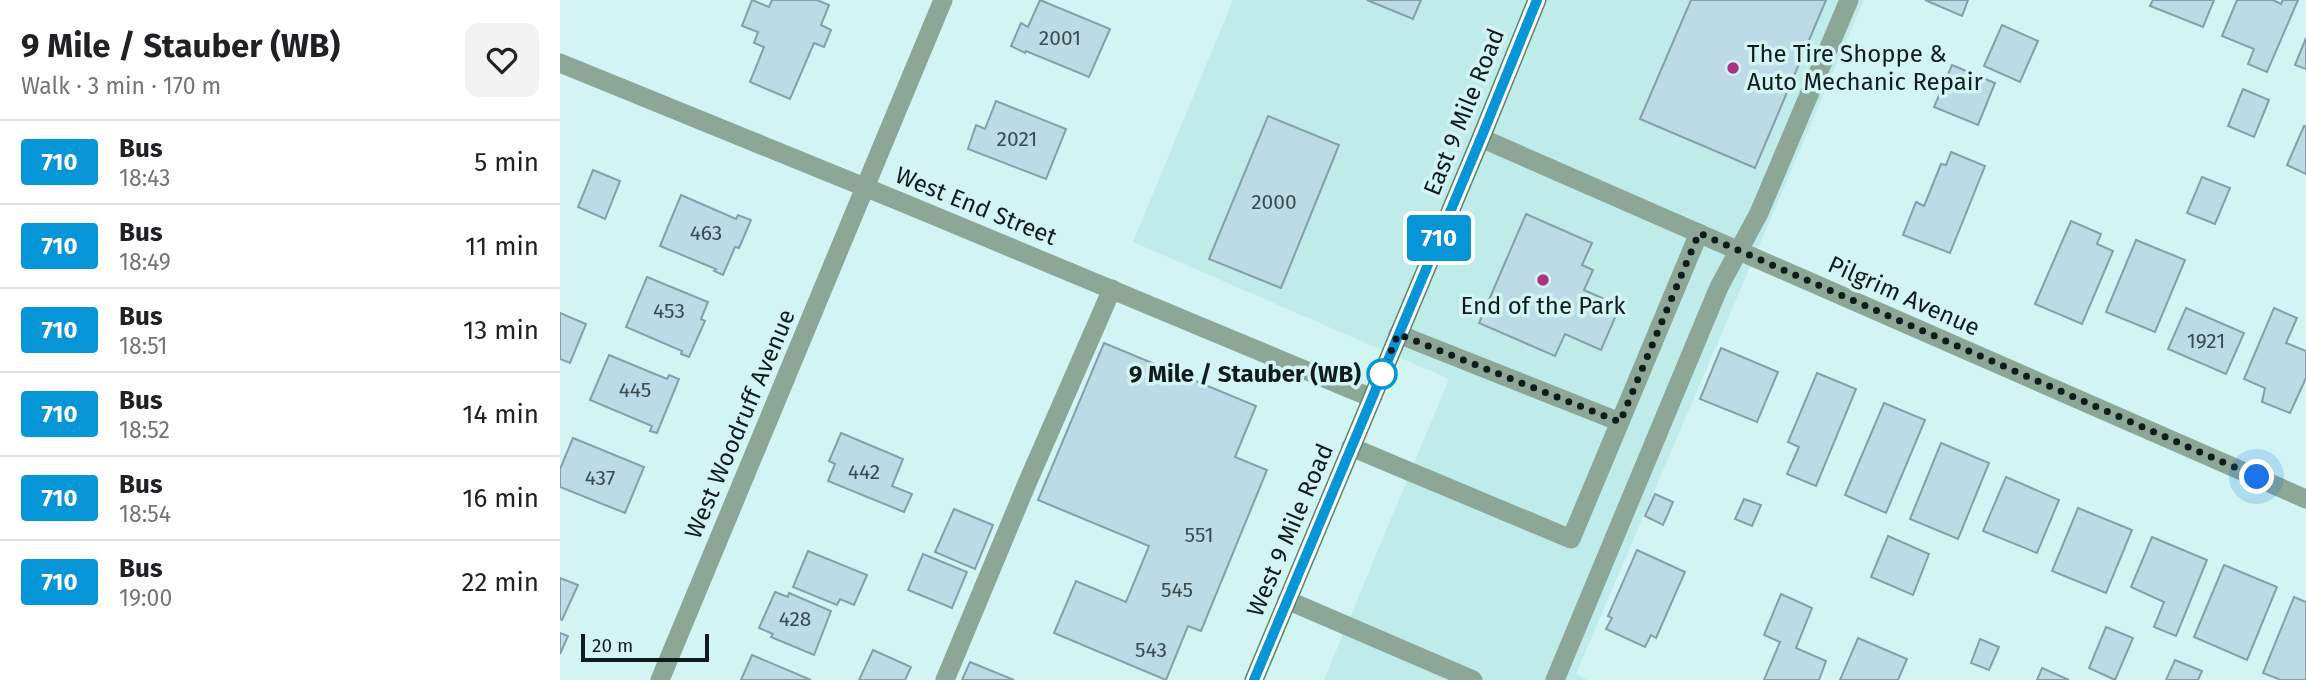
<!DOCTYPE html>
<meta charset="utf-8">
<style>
body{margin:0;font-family:"Fira Sans",sans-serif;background:#f2f2f2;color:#202124;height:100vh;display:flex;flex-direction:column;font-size:26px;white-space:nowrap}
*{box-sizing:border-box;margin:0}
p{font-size:23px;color:#757577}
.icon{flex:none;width:38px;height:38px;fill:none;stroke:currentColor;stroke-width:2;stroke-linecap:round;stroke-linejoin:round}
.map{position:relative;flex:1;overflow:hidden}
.details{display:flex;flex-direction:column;background:#fff;width:560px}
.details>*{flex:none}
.badge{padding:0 14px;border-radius:5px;font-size:24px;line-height:46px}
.scale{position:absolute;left:21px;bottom:18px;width:128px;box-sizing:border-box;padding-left:7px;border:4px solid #101c1c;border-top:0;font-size:19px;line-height:24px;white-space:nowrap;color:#101c1c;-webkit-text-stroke:5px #d2f5f3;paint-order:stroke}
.you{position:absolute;width:35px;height:35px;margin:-18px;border:5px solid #fff;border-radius:50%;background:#1a73e8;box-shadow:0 0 0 10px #1a73e833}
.map>.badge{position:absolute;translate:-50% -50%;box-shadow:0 0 0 4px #fff}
.round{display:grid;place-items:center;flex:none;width:74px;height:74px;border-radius:14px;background:#f2f2f2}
.head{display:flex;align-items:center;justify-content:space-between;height:119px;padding:0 21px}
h1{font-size:33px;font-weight:700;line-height:52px}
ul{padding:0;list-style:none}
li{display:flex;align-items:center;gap:21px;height:84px;padding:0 21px;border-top:2px solid #e0e0e0}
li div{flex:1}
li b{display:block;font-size:26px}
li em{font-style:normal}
li .badge{min-width:77px;font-weight:700;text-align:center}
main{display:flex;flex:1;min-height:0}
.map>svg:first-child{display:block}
</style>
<main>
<section class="details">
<div class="head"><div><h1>9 Mile / Stauber (WB)</h1><p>Walk · 3 min · 170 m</p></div><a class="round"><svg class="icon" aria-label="heart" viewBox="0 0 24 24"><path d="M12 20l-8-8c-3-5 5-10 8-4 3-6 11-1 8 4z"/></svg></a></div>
<ul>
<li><span class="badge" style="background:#0696d7;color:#fff">710</span><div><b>Bus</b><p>18:43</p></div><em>5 min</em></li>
<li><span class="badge" style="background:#0696d7;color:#fff">710</span><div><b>Bus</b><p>18:49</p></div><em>11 min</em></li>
<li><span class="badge" style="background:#0696d7;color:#fff">710</span><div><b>Bus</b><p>18:51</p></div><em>13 min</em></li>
<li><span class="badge" style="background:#0696d7;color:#fff">710</span><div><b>Bus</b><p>18:52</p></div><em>14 min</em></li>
<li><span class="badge" style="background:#0696d7;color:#fff">710</span><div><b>Bus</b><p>18:54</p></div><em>16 min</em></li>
<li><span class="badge" style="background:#0696d7;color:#fff">710</span><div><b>Bus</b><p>19:00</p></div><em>22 min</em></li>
</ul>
</section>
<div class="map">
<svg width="1746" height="680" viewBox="0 0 1746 680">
<rect width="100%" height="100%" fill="#d2f5f3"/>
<polygon fill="#bfebe9" points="673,0 1304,0 1016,674 1027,680 764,680 889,379 573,242"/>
<g fill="#bddbe7" stroke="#83a0ab" stroke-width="2">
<polygon points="192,0 209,7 212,0 257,0 269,5 261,25 271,30 264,47 254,43 230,99 190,82 204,47 194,43 198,32 182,26"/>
<polygon points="480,0 550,29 529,77 466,51 465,53 451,46 461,23 468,27"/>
<polygon points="807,0 861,0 853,19"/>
<polygon points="1131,0 1266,0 1195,168 1080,119"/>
<polygon points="1365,0 1408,0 1402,16"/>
<polygon points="1593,0 1654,0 1643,27 1590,6"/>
<polygon points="1677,0 1713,0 1721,4 1723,0 1738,0 1707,72 1688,64 1694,49 1662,36"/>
<polygon points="1442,25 1478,41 1460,82 1424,66"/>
<polygon points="1746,38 1746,69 1735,65"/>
<polygon points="1392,65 1435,83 1418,125 1374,107"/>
<polygon points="1683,89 1709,100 1694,137 1668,126"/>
<polygon points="436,101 506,129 486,179 408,149 416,125 425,129"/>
<polygon points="708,116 779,145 721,288 649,259"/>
<polygon points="1744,126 1746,126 1746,174 1727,165"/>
<polygon points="1391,152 1425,166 1390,253 1343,235 1356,202 1364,206 1381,164 1386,165"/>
<polygon points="33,170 60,181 45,219 18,207"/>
<polygon points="1642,177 1670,188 1655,224 1627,213"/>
<polygon points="121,195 176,219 178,215 191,220 179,248 175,247 163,275 154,271 156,269 100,246"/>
<polygon points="966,214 1032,243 1022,265 1033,270 1024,290 1060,306 1041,350 1005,334 995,356 919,323"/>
<polygon points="1511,221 1541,234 1537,244 1553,251 1522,324 1475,304"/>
<polygon points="1576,240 1625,260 1595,332 1546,312"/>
<polygon points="87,277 148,302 141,319 145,321 129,357 121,354 122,351 66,327"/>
<polygon points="1626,308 1684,333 1666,374 1608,349"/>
<polygon points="1714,308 1737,318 1726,343 1746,351 1746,378 1730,413 1702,402 1705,388 1684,379"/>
<polygon points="0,313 26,324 10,363 0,359"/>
<polygon points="544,343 696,406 675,457 707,470 641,631 628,626 606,680 494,633 516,581 566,602 589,546 478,500"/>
<polygon points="1161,348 1218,372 1197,422 1140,399"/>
<polygon points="49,355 107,379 109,375 119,379 97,433 90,431 92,426 30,400"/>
<polygon points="1257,373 1296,389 1256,486 1227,474 1239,447 1228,442"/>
<polygon points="1324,403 1365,420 1326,513 1285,495"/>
<polygon points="281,433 343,459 332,486 352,494 344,512 268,481 275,464 269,461"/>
<polygon points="13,438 84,467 65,513 0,487 0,469"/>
<polygon points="1381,443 1429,463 1398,539 1350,519"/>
<polygon points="1446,477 1499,500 1477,553 1423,531"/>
<polygon points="1095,494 1113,502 1103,525 1085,516"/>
<polygon points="1184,499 1201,505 1192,526 1175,519"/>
<polygon points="1518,508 1572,530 1546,593 1492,571"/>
<polygon points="394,509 433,525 415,569 375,552"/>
<polygon points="1328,536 1369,554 1353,595 1311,577"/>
<polygon points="1592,537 1647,560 1616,636 1594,627 1604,602 1571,587"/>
<polygon points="1077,550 1125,572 1096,638 1091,635 1085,647 1046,629 1052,618 1048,616"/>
<polygon points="248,551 307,575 294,605 280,599 277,605 233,587"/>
<polygon points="363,554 407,572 392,608 348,590"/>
<polygon points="1664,565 1717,587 1687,660 1634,637"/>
<polygon points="0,578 18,585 2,620 0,619"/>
<polygon points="215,592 228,597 229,593 271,611 254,655 211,637 213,634 199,628"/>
<polygon points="1221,594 1252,608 1236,648 1266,661 1259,680 1204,680 1220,642 1204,635"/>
<polygon points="1734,597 1746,602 1746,680 1721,680 1703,673"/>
<polygon points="1546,627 1573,638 1555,680 1529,668"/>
<polygon points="0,633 8,636 0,654"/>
<polygon points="1298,638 1347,659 1338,680 1280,680"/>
<polygon points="1420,639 1439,647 1429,670 1411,663"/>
<polygon points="313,650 351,667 345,680 299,680"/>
<polygon points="192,655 251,680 181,680"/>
<polygon points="1615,660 1642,671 1638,680 1606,680"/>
<polygon points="410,662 454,680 402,680"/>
<polygon points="1482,668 1509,680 1477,680"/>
</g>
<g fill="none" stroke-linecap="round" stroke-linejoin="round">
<g stroke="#8ca698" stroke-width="19">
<polyline points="838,334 1060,422"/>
<polyline points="791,447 1011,539 1139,233"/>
<polyline points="385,680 468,481 552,289"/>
<polyline points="995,680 1159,287 1199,213 1289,0"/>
</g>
<g stroke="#8ca698" stroke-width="19">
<polyline points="0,63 346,204 812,398"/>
<polyline points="921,138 1746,499"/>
<polyline points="727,600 913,680"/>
<polyline points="100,680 383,0"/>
</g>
<polyline stroke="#5c8370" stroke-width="19" points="694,680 921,138 977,0"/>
</g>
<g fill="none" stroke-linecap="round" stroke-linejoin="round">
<g stroke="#fff" stroke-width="16">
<polyline id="line" points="694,680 921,138 977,0"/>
</g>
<use href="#line" stroke="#0696d7" stroke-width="10"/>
<polyline stroke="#101c1c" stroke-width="7" stroke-dasharray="0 12.6" points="822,374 838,334 1060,422 1139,233 1697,477"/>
</g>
<g fill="#af3181" stroke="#d2f5f3" stroke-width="2.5">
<circle cx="1173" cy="68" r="7"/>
<circle cx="983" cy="280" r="7"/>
</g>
<circle fill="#fff" stroke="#0696d7" stroke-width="3.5" cx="822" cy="374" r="14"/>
<g text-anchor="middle" stroke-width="7" stroke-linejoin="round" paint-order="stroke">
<g font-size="21" fill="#3b4c4f">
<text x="500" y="45">2001</text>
<text x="457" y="146">2021</text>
<text x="714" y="209">2000</text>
<text x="146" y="240">463</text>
<text x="109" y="318">453</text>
<text x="1646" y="348">1921</text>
<text x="75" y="397">445</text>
<text x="304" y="479">442</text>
<text x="40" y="485">437</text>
<text x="639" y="542">551</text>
<text x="617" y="597">545</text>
<text x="235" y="626">428</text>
<text x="591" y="657">543</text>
</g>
<g font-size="24" fill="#101c1c" stroke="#d2f5f3" text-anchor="start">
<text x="1187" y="62">The Tire Shoppe &amp;<tspan x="1187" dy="28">Auto Mechanic Repair</tspan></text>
<text x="983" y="314" text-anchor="middle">End of the Park</text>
</g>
<g font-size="24" fill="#101c1c" stroke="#d2f5f3">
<text transform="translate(904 112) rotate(-68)" y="8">East 9 Mile Road</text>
<text transform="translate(416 206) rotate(22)" y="8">West End Street</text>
<text transform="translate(1344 296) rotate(24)" y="8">Pilgrim Avenue</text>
<text transform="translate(180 424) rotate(-67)" y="8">West Woodruff Avenue</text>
<text transform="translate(730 530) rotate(-67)" y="8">West 9 Mile Road</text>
</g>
<g font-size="24" font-weight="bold" fill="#101c1c" stroke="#d2f5f3" text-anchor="end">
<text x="801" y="382">9 Mile / Stauber (WB)</text>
</g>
</g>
</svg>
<div class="scale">20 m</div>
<div class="you" style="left:1697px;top:477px"></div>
<b class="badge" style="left:879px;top:238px;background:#0696d7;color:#fff">710</b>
</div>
</main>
